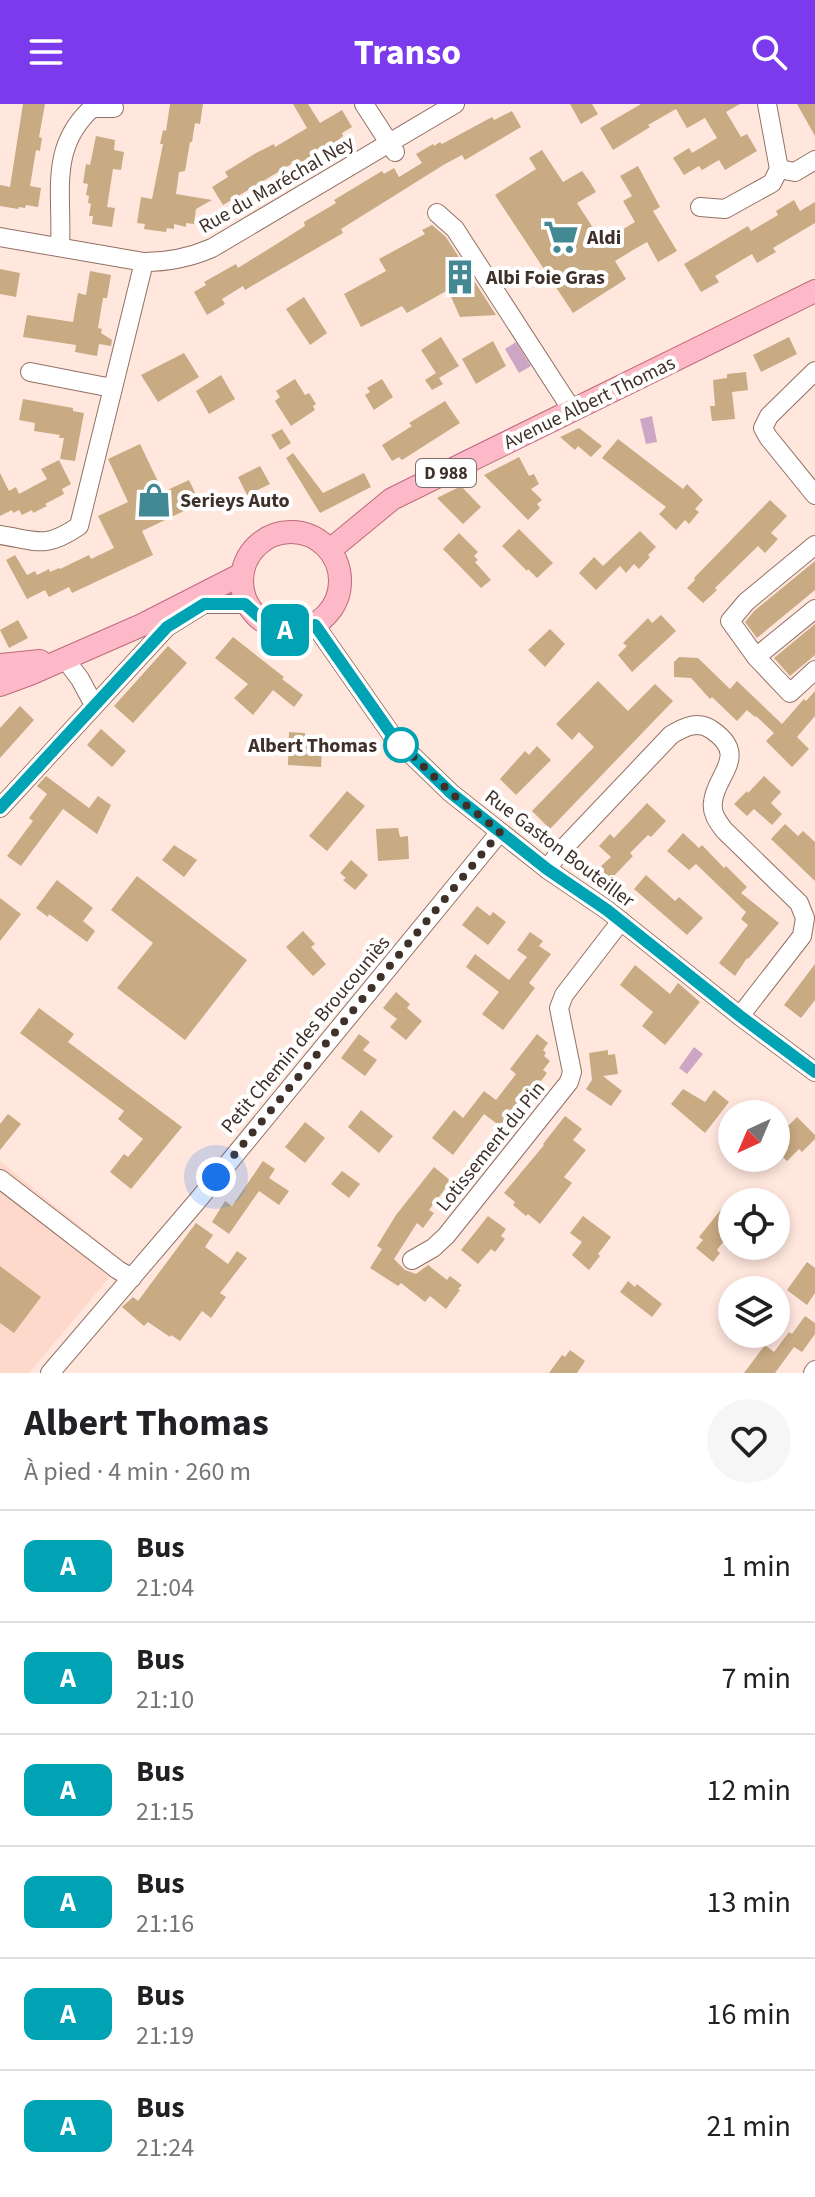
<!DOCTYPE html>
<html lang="fr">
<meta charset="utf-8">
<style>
body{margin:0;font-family:"Source Sans 3",sans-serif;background:#f6f6f6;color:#202124;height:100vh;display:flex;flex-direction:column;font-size:30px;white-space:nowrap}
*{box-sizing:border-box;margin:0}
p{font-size:26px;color:#757577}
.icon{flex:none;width:44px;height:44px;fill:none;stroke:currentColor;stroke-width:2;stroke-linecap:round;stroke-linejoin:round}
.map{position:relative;height:1269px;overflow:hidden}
.drawer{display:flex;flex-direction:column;background:#fff;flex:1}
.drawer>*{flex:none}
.badge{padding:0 16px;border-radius:12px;font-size:28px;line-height:52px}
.needle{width:52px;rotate:224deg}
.fabs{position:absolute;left:718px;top:996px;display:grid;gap:16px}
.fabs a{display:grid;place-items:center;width:72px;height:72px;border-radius:50%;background:#fff;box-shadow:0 4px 12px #0003;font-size:40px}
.you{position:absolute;width:40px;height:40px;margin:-20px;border:6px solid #fff;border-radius:50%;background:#1a73e8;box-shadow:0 0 0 12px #1a73e833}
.map>.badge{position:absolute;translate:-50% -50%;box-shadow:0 0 0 4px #fff}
.round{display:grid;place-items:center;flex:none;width:84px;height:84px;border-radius:42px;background:#f6f6f6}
.overview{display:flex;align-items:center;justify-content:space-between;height:136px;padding:0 24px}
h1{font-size:38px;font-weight:700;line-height:60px}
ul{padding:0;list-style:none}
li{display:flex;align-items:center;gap:24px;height:112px;padding:0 24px;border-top:2px solid #e0e0e0}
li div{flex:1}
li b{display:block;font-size:30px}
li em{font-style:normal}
li .badge{min-width:88px;font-weight:700;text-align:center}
header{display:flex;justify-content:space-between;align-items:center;height:104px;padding:0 24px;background:#7c3aed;color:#fff;font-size:36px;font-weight:700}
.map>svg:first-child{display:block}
</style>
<header><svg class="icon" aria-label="menu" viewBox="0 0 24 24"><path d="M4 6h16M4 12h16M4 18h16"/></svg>Transo<svg class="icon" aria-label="search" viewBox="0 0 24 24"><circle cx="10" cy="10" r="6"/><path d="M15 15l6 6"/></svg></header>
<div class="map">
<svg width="815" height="1269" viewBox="0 0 815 1269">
<rect width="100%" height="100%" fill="#ffe7de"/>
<polygon fill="#fed8cb" points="0,1057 123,1157 29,1269 0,1269"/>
<g fill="#cea6c5">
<polygon points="516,238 531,262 519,269 505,245"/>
<polygon points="652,312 657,338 646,340 640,315"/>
<polygon points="694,943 703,950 687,970 679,964"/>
</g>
<g fill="#c8aa83">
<polygon points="23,0 45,0 39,33 42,34 41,40 40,47 36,46 30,82 41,84 38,103 26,101 25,104 19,103 18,105 0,102 0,81 10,83"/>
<polygon points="170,0 203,0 200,20 195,19 192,38 190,38 185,67 179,68 176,90 212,96 196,105 194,120 186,119 186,123 174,120 174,125 167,124 166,128 144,125 145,120 137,119 141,93 152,95 163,40 160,40 163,26 166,27"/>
<polygon points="293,0 308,0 320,19 342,6 352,23 342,29 343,32 337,37 305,56 299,59 298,56 223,101 212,83 228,73 225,68 256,49 274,40 275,43 307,24"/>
<polygon points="570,0 592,0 598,10 581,20"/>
<polygon points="641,0 740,0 726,8 741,33 747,30 757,47 725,66 719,56 702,66 699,62 684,71 673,54 689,44 692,49 717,34 705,14 687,24 676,5 648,21 650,23 613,46 600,24"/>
<polygon points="797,0 815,0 815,32"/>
<polygon points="512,7 521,23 465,56 462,51 445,60 341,125 343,129 245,186 243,182 222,195 225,200 207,211 194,188 206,181 204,178 236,160 238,164 275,141 305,122 304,118 336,99 334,96 382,67 384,70 394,64 399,73 422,59 416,50 433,40 434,42 440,38 442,40 492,13 494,16"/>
<polygon points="96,32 115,36 114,46 124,48 121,66 113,65 107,103 115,104 112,123 92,120 93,112 89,112 91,100 88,99 89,92 86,91 88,80 83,79 86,60 90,61"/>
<polygon points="542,46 563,78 582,67 590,78 596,88 577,99 602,138 635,118 623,97 632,92 620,72 638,62 660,103 653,107 677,147 658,158 647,138 633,146 615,157 626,175 573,209 495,91 536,65 529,54"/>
<polygon points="794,96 800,107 815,98 815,119 773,144 776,148 757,159 752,150 715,172 719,178 701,188 684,160 748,122 751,127 778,111 776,107"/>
<polygon points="432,121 446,133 496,211 460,213 448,186 407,209 402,202 361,223 344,190 386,167 379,155 425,130 422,126"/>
<polygon points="0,165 20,169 16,193 0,190"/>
<polygon points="90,167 111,171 107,194 103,194 98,224 102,225 101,229 112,236 111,242 99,240 97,252 75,248 76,241 23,233 27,211 73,218 78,189 86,191"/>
<polygon points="304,193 327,229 310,241 286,205"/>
<polygon points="441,233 459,262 439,274 443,280 432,286 425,276 436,269 421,246"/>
<polygon points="789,233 797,250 761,268 753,251"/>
<polygon points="493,237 506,262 476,280 462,255"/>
<polygon points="184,249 199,273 158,298 141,271"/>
<polygon points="746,268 748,286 732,288 735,315 712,317 710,302 715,302 713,276 727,274 727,270"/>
<polygon points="221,271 235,295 209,310 196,287"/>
<polygon points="295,275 305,291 309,289 316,300 313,302 315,306 291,322 275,297 280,293 276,287"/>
<polygon points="382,275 393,293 374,306 365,291 370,288 367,284"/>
<polygon points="23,295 73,304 73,307 84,309 75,357 60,355 64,334 59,334 60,331 34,327 35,319 19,316"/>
<polygon points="445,297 460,319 402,356 399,353 392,357 382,341 412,322 409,319"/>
<polygon points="579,324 602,342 591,353 578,342 575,346 560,333"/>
<polygon points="282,325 291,339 280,346 271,331"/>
<polygon points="618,335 683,385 687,380 703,396 695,405 699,408 689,420 685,416 676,426 659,410 666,403 602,354"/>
<polygon points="140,340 163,388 189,376 199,397 183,405 184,407 142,427 153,451 72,489 69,483 49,493 45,486 27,495 6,456 15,451 27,471 35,467 37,471 49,465 50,468 59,464 60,465 89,451 91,455 114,444 98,412 128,398 108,355"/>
<polygon points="293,349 323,389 364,369 371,383 320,409 286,354"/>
<polygon points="519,353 529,372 534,370 539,380 531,385 542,396 537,400 540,404 528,416 484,371"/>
<polygon points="59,356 71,380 62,385 64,390 45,400 47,402 33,409 32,406 22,411 19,406 13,409 12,406 0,412 0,369 9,387 16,383 19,390 47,375 41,365"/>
<polygon points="260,362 270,380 247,391 238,373"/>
<polygon points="461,382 481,403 463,420 437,394"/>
<polygon points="770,396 787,412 771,429 778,435 765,449 758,442 715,484 717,486 703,499 687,484 695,476 694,474"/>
<polygon points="519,425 553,459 537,474 528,465 527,467 502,442"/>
<polygon points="640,427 656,443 648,451 650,453 639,465 634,460 626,469 620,462 596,486 579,469 594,453 603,462"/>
<polygon points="459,429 478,448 474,452 478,456 475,458 491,476 481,484 443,445"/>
<polygon points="815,457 815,486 757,534 745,518 754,507"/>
<polygon points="661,511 676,527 632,568 618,551 627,542 623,539 648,514 652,519"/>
<polygon points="18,516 28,534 9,544 0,526"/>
<polygon points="815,520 815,551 790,572 774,554"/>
<polygon points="550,525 565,540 545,563 528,546"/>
<polygon points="233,533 284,573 282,575 303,591 294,603 273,586 253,611 234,594 248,580 215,554"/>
<polygon points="168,542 187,559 133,619 114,602"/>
<polygon points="679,553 698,554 730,585 737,577 782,620 804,595 806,597 815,587 815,612 797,633 809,645 792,663 766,637 774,629 756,612 755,613 747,606 737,617 712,593 710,595 691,574 674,573 674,558"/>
<polygon points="598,577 628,607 655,580 673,597 550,725 532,707 594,643 579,628 572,636 556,620"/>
<polygon points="20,602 34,616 0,654 0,624"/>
<polygon points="101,625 126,647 112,663 87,641"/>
<polygon points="289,628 305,629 305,632 315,632 314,644 322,644 321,663 288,661"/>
<polygon points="537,642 551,656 516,691 500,675 525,647 529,651"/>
<polygon points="46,672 89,704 98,692 111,701 97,730 63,705 21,762 7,752 33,717 29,714 47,690 37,682"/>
<polygon points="764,672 781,688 771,699 782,710 772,721 754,705 747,712 734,700 747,687 748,689"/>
<polygon points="347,687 365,702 327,747 309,732"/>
<polygon points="647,699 666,717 651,733 648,731 630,749 633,752 611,775 599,764 611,753 599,742 610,730 614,734"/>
<polygon points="785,720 798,732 803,727 815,738 815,777 771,735"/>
<polygon points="398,724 400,733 408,732 409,755 378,757 376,725"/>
<polygon points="683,729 699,744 702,741 724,764 726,762 747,783 741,789 779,819 748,855 747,854 735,872 719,859 748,821 741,815 746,808 696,760 689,766 667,747"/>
<polygon points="174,741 197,756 184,773 162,756"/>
<polygon points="351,756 368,771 355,786 343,776 346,774 340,769"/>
<polygon points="646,771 675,797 679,793 703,814 687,831 634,785"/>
<polygon points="137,772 247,856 185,936 117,884 153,839 111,806"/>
<polygon points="57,776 93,804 83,817 95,827 87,838 49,810 48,813 36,804"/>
<polygon points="0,794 21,810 0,837"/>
<polygon points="477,802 490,812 493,808 506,818 488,841 462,821"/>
<polygon points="303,827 315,840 311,843 326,860 313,872 286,843"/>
<polygon points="530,828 543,837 539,842 551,850 529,879 535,884 503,926 482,910 499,888 466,863 475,850 509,876 527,853 517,846"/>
<polygon points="815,860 815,896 801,914 784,901"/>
<polygon points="635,861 670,890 678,879 700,898 665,941 642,922 653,908 620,881"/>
<polygon points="396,888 410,900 407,904 422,917 406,936 390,923 397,915 383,904"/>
<polygon points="39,904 74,930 68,938 182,1023 131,1085 110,1068 124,1050 128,1053 143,1035 118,1015 124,1007 20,929"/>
<polygon points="359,930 370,938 363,946 377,956 365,972 341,954"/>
<polygon points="537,930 548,939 543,946 546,949 544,952 550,957 543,966 547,969 535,985 531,982 500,1022 484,1010 453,1051 432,1034 454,1006 463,1014 484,987 496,996 516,970 510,965"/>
<polygon points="608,946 608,951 615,950 618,970 603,972 622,987 611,1002 586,985 592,976 589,949"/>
<polygon points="683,985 705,998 714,986 729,998 705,1029 671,1000"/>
<polygon points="361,1006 393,1032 379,1049 348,1023"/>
<polygon points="8,1010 21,1020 0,1046 0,1020"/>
<polygon points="565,1012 582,1025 573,1036 586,1046 564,1073 572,1079 540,1120 528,1110 526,1112 513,1101 515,1098 504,1089 544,1041 543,1040"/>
<polygon points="797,1013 815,1031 815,1035 802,1048 799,1045 787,1057 776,1046 776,1034"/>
<polygon points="305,1018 325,1034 305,1059 285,1043"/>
<polygon points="263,1057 275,1065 269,1074 289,1087 279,1101 259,1087 229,1130 212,1118 225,1097 232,1102"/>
<polygon points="434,1063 451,1077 429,1106 434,1109 423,1124 417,1119 394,1155 405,1166 416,1170 428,1161 447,1176 450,1172 462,1181 458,1185 460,1186 446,1205 430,1192 425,1198 401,1179 398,1182 370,1164 382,1145 377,1142 396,1111"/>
<polygon points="342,1067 360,1080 349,1094 331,1080"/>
<polygon points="723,1103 732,1109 732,1126 717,1146 720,1149 713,1158 696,1144 703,1136 699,1133"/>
<polygon points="488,1112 506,1125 501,1132 505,1135 495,1148 491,1145 478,1160 461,1146"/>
<polygon points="583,1112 611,1133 598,1150 600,1152 589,1166 572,1151 582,1138 570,1129"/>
<polygon points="196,1119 213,1131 205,1143 228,1160 237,1147 247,1154 220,1189 226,1193 211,1214 202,1207 180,1237 171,1231 170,1233 148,1218 144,1222 122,1203 133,1193 138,1197"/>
<polygon points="807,1158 815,1164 815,1189 807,1201 787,1186"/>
<polygon points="0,1162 41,1193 14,1229 0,1219"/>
<polygon points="628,1177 635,1183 637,1180 662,1200 652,1213 620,1188"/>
<polygon points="805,1212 815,1219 815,1230 802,1248 794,1243 775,1269 744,1269 765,1241 774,1248 789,1228 792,1230"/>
<polygon points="570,1246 585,1257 577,1269 549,1269 562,1251 565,1253"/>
</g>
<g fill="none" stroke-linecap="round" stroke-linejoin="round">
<g stroke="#937164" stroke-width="20">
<g id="minor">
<polyline points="364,0 395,48"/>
<polyline points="779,65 795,68 815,56"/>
<polyline points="700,103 725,105 772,79 779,65 767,0"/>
<polyline points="437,109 455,125 572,306"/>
<path d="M0,133L144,158C169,158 189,154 212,144L455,0"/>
<path d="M60,143C63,91 48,44 92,4H114"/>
<polyline points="815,267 769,312 763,324 768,333 815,391"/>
<polyline points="30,268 112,284"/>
<path d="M0,431C38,437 45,445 79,422L144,158"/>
<polyline points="815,441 746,498 730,517 756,553 815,505"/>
<polyline points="315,521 394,634 451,689 547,765 607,806 740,912 815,968"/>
<polyline points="756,553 790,589 815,566"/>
<polyline points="65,555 80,575 94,601"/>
<polyline points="0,704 167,523 204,500 245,500"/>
<path d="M547,765L560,748L671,631C684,623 698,616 712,626C750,652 715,671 713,698C711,709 718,718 724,726L799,799L805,814L802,832L740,912"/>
<polyline points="0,1075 118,1166 132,1174"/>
<polyline points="412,1156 433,1144 446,1132 569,978 572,968 559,904 564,891 621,817"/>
<polyline points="50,1269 198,1096 500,728"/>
<polyline points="813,1269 815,1266"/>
</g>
</g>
<g stroke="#bb6b79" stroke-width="24">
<g id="major">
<circle cx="291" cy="477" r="49"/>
<polyline points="330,446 392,395 815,187"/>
<polyline points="0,561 40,557"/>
<polyline points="0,581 30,570 142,521 242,470"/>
</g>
</g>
<use href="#minor" stroke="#fff" stroke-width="18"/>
<use href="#major" stroke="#feb9c8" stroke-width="22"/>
</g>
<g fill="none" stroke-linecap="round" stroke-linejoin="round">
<g stroke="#fff" stroke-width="18">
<path id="line" d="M0,704L167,523L204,500H245C269,523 281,532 315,521L394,634L451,689L547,765L607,806L740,912L815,968"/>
</g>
<use href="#line" stroke="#00a3b4" stroke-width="12"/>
<polyline stroke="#3f302a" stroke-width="8" stroke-dasharray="0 14.4" points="216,1073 500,728 451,689 394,634 401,641"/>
</g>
<defs>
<g id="supermarket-bare" transform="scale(2.76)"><path d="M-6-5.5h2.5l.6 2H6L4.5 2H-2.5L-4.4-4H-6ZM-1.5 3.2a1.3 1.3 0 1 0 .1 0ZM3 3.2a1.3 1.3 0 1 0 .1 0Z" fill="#428993" stroke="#fff" stroke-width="2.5" paint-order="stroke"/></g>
<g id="building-bare" transform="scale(2.76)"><path d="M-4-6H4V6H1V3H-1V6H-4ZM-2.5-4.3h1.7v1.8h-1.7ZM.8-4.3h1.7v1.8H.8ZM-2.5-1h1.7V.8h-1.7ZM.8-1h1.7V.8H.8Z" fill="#428993" stroke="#fff" stroke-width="2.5" paint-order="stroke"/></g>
<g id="shop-bare" transform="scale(2.76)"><path d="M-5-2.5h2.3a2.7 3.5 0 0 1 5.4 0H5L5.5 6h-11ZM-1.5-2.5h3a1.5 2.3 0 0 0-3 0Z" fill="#428993" stroke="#fff" stroke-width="2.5" paint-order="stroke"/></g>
</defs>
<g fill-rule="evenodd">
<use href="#supermarket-bare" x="561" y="133"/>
<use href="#building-bare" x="460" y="173"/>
<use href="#shop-bare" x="154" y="396"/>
</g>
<circle fill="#fff" stroke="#00a3b4" stroke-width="4" cx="401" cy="641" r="16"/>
<g text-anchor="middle" stroke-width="8" stroke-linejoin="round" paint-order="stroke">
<rect fill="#fff" stroke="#796e6a" stroke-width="2" x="416" y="355" width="60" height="28" rx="6"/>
<g font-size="18" font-weight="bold" fill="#3f302a">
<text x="446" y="375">D 988</text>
</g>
<g font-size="20" fill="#3f302a" stroke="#fff">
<text transform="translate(276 80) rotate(-30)" y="7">Rue du Maréchal Ney</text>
<text transform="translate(589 298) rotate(-26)" y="7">Avenue Albert Thomas</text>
<text transform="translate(560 744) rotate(37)" y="7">Rue Gaston Bouteiller</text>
<text transform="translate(305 930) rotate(-50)" y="7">Petit Chemin des Broucouniès</text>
<text transform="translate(490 1042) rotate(-51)" y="7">Lotissement du Pin</text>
</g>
<g font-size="20" font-weight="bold" fill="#3f302a" stroke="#fff" text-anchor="start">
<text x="587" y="140">Aldi</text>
<text x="486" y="180">Albi Foie Gras</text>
<text x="180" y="403">Serieys Auto</text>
</g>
<g font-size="20" font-weight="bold" fill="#3f302a" stroke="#fff" text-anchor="end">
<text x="377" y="648">Albert Thomas</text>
</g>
</g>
</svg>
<div class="fabs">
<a><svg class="needle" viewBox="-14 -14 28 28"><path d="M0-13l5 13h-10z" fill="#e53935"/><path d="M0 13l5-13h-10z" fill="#757577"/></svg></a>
<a><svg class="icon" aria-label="locate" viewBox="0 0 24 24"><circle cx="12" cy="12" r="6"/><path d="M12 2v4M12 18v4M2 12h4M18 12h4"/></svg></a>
<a><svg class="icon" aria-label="layers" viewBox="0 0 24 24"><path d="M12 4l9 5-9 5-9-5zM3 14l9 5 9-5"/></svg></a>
</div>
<div class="you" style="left:216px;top:1073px"></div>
<b class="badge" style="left:285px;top:526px;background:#00a3b4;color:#fff">A</b>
</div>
<section class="drawer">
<div class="overview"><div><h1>Albert Thomas</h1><p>À pied · 4 min · 260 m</p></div><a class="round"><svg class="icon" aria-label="heart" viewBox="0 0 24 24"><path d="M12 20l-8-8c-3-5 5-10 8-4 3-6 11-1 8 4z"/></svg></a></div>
<ul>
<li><span class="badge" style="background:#00a3b4;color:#fff">A</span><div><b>Bus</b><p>21:04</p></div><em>1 min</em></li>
<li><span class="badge" style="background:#00a3b4;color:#fff">A</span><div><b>Bus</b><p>21:10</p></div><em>7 min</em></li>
<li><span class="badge" style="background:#00a3b4;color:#fff">A</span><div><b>Bus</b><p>21:15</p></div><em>12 min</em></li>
<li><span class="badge" style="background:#00a3b4;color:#fff">A</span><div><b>Bus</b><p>21:16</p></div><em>13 min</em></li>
<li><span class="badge" style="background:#00a3b4;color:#fff">A</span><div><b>Bus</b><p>21:19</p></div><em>16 min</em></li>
<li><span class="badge" style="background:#00a3b4;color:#fff">A</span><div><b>Bus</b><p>21:24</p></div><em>21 min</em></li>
</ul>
</section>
